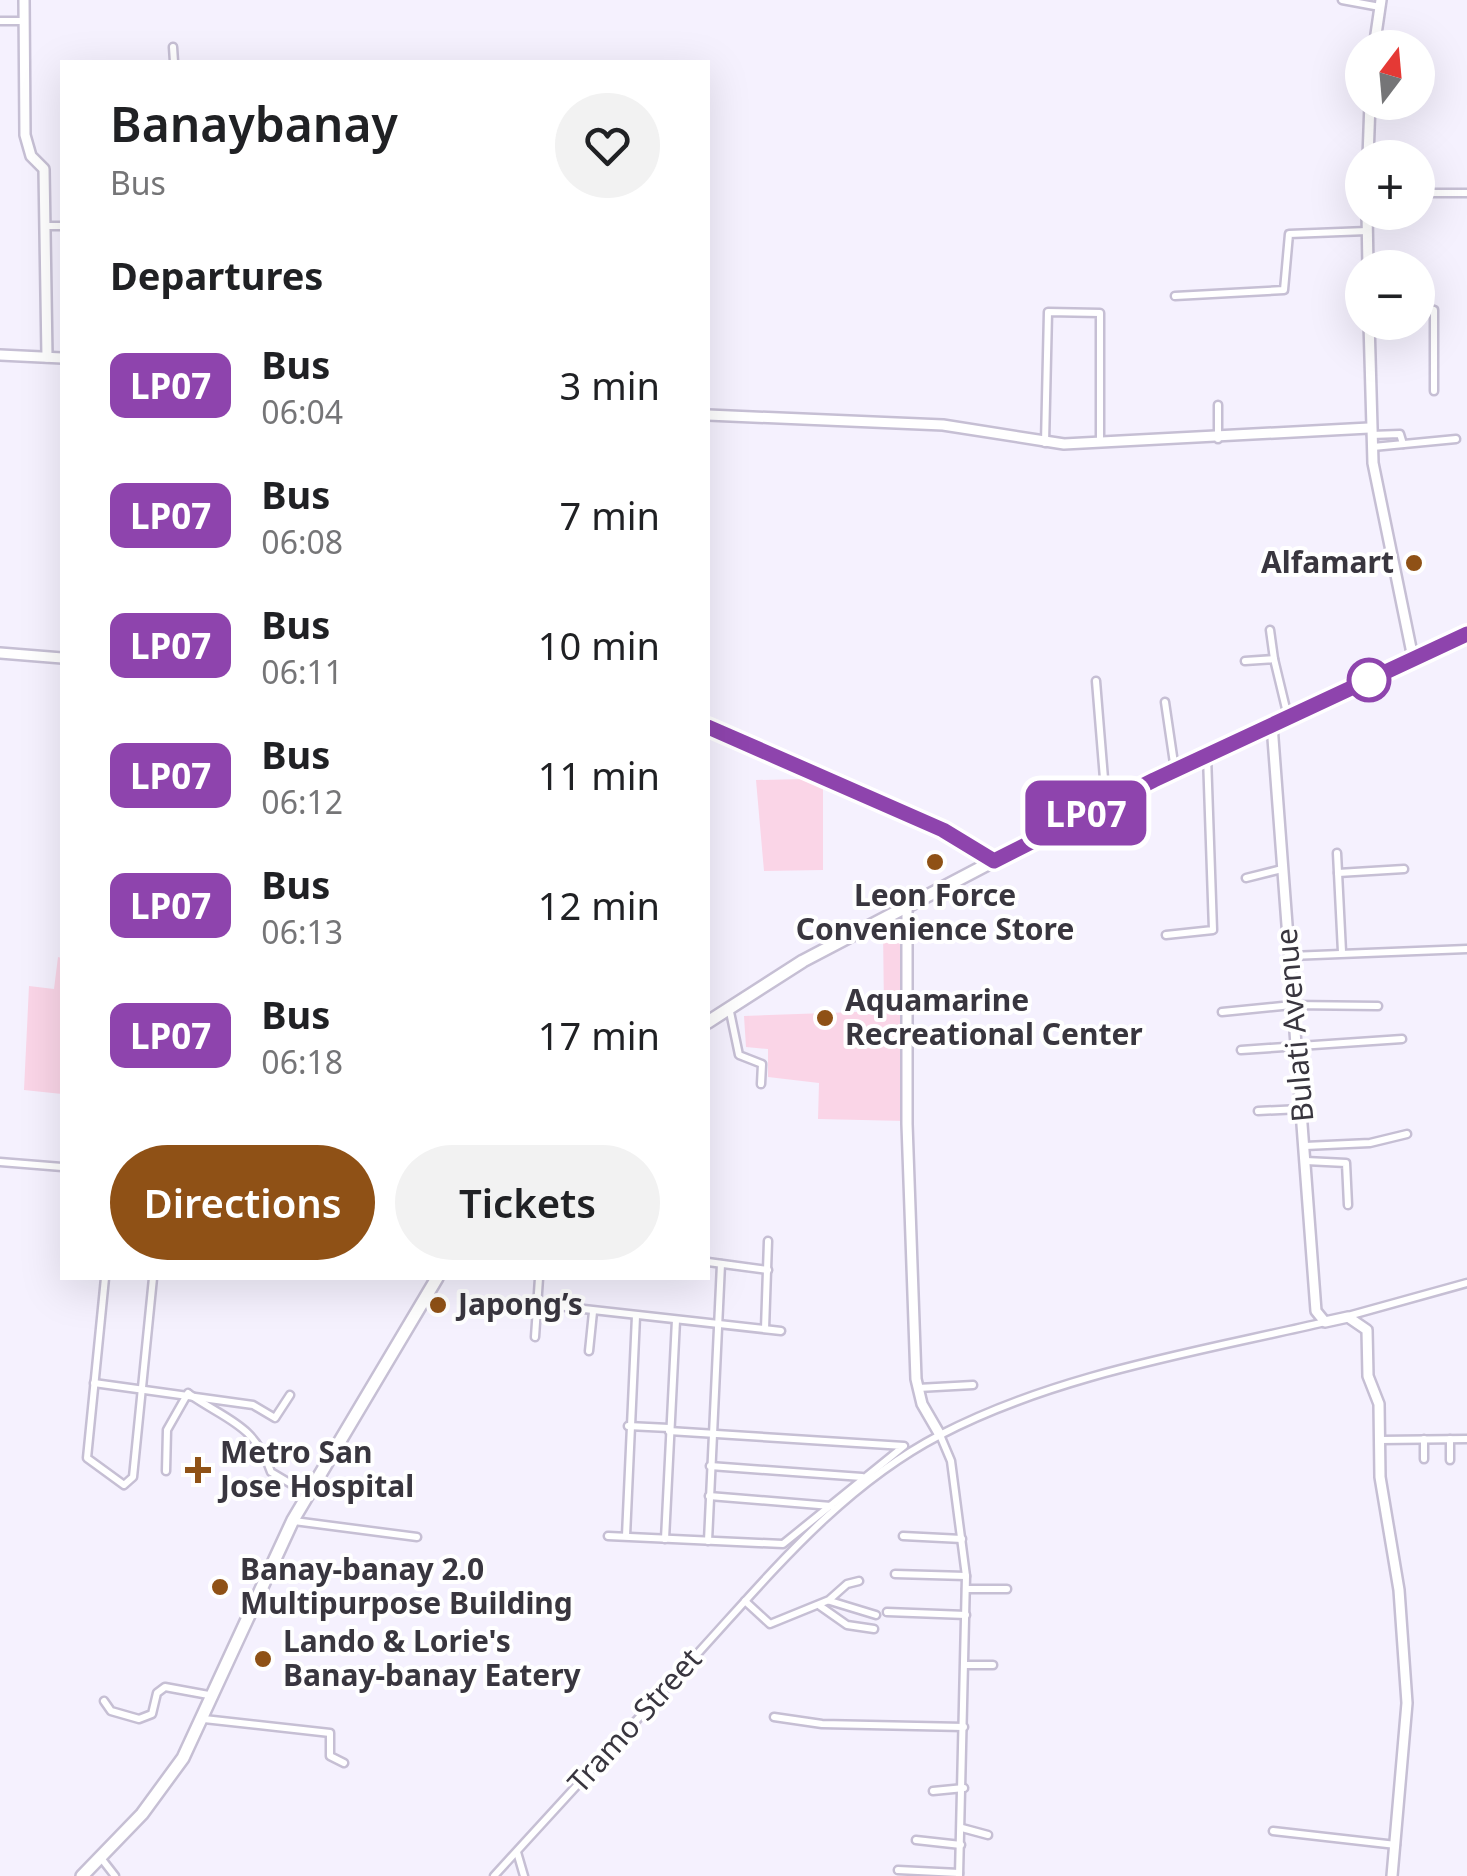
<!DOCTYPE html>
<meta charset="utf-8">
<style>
body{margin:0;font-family:"Noto Sans",sans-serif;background:#f2f2f2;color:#202124;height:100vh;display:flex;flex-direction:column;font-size:38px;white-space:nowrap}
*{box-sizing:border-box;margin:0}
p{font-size:32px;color:#757577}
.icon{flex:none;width:55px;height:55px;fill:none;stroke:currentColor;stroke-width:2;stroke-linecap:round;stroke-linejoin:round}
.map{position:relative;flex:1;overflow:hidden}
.details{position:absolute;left:60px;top:60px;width:650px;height:1220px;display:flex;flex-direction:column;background:#fff;border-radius:0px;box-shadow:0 10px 40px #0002}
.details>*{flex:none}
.badge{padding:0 20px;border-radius:15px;font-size:35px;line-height:65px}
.needle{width:65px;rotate:16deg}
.tools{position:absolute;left:1345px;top:30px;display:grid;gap:20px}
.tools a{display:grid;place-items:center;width:90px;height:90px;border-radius:50%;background:#fff;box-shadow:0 10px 40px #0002;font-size:50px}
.map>.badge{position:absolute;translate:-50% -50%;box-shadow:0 0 0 5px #fff}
h2{padding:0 50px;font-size:38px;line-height:90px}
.round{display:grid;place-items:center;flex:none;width:105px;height:105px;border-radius:52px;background:#f2f2f2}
.overview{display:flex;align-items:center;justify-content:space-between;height:170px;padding:0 50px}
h1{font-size:48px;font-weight:600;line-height:75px}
.button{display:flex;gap:20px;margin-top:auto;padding:20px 50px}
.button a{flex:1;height:115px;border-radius:60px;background:#8f5116;color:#fff;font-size:40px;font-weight:600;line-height:115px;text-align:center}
.button a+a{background:#f2f2f2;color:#202124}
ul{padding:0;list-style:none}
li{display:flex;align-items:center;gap:30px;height:130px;padding:0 50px}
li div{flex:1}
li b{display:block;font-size:38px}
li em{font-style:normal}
li .badge{min-width:110px;font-weight:700;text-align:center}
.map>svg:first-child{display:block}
</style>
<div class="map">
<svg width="1467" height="1876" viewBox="0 0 1467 1876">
<rect width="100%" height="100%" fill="#f5f1fe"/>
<g fill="#fad5e7">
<polygon points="804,779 823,788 823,870 764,871 756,780"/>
<polygon points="906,918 906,1121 818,1119 819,1083 768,1077 768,1049 746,1047 744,1016 884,1011 883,929"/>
<polygon points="58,957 62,958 62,1094 24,1090 29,986 54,989"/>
</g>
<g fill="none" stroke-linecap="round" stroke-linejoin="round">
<g stroke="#c6bfd4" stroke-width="11">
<g id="street">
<polyline points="1342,0 1380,7"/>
<polyline points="0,21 23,21"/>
<polyline points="173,47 174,62"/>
<polyline points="1418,193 1467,193"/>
<polyline points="48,226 62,226"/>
<polyline points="1175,296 1284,290 1289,234 1367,231"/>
<polyline points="1418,307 1434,310 1434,391"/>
<polyline points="1218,405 1218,439"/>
<polyline points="1371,435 1400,434 1403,444"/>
<polyline points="1045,443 1048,312 1100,313 1100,442"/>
<polyline points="1373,447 1456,439"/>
<polyline points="1270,630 1274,659"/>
<polyline points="1245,661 1274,659 1288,717"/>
<polyline points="1096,681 1106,803"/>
<polyline points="1165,702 1175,770"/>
<polyline points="1337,853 1342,952"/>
<polyline points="1338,873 1404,869"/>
<polyline points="1246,878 1282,869"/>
<polyline points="1166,935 1213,930 1207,756"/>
<polyline points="1290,956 1467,949"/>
<polyline points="729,1007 739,1055 762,1064 761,1084"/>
<polyline points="1222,1012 1292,1005 1378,1006"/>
<polyline points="1241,1050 1402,1039"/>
<polyline points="1258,1111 1301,1109"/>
<polyline points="1305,1146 1370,1143 1407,1134"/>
<polyline points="1306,1161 1346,1163 1348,1205"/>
<polyline points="0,1162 62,1167"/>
<polyline points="708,1262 768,1270"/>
<polyline points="105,1278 87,1458 124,1485 133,1477 153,1278"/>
<polyline points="539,1304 781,1331"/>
<polyline points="1348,1316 1467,1283"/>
<polyline points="765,1329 768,1241"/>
<polyline points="535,1337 539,1278"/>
<polyline points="589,1351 593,1312"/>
<polyline points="94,1383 253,1405 275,1418 290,1395"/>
<polyline points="918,1388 973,1385"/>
<path d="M189,1394C228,1421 254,1424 271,1472L308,1494"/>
<polyline points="628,1426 669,1428"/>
<polyline points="940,1435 951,1461 966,1576 959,1876"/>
<polyline points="1424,1439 1424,1459"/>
<polyline points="1450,1439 1450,1460"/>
<polyline points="1380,1440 1467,1439"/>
<polyline points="710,1466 862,1477"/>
<polyline points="166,1471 167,1430 188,1393"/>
<polyline points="709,1496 831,1506"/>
<polyline points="294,1521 417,1537"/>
<polyline points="608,1536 783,1544 904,1446 669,1431"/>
<polyline points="626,1536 636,1316"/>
<polyline points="903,1536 962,1539"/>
<polyline points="665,1539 676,1320"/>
<polyline points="708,1541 721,1264"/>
<polyline points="895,1574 966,1576"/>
<polyline points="966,1589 1007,1589"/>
<polyline points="745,1601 770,1624 829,1600 847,1584 859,1581"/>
<polyline points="830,1601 876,1615"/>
<polyline points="820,1606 847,1625 874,1629"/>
<polyline points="887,1612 966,1615"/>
<polyline points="965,1665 993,1665"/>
<polyline points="104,1701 111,1711 139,1719 152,1714 157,1693 165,1687 214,1696"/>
<polyline points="774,1717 822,1724 964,1727"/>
<polyline points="204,1719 330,1733 330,1756 344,1763"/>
<polyline points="933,1791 964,1788"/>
<polyline points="962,1828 988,1835"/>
<polyline points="1273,1831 1396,1845"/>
<polyline points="916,1840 961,1845"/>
<polyline points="517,1852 524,1876"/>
<polyline points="101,1858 115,1876"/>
<polyline points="898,1870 959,1873"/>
<path d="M494,1876C562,1801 631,1727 699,1652C772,1572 842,1486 940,1435C1057,1374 1197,1352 1325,1322"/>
</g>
</g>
<g stroke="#c6bfd4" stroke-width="14">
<g id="secondary">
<polyline points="24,0 25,135 31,156 44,169 47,357"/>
<polyline points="1374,48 1381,0"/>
<polyline points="1368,158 1370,102"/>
<polyline points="1367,212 1368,268"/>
<polyline points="1369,322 1373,463 1413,658"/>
<polyline points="0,355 62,358"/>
<polyline points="708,415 943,425 1064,444 1369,428"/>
<polyline points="1272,725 1316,1311 1325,1322 1348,1317 1367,1330 1368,1376 1379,1404 1380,1477 1399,1590 1407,1703 1392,1876"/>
<polyline points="907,907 907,1124 916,1379 922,1404 940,1435"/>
</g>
</g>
<g stroke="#c6bfd4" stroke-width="14">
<g id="primary">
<polyline points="0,653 62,658"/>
<polyline points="708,727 943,829 994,861"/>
</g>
</g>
<g stroke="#c6bfd4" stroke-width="16">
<g id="highway">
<polyline points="708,1022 803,961 1049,832 1467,634"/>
<polyline points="82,1876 142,1814 183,1758 293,1520 437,1278"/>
</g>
</g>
<use href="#street" stroke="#fff" stroke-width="6"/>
<use href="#secondary" stroke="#fff" stroke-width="9"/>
<use href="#primary" stroke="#fff" stroke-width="9"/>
<use href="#highway" stroke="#fff" stroke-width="11"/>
</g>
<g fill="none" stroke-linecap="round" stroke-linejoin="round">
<g stroke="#fff" stroke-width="22">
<polyline id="line" points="708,727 943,830 994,861 1154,780 1467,634"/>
</g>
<use href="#line" stroke="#8e44ad" stroke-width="15"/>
</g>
<g fill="#8f5116" stroke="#fff" stroke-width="4">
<circle cx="1414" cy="563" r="10"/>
<circle cx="935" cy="862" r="10"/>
<circle cx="825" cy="1018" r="10"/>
<circle cx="438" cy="1305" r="10"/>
<path d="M193 1455h10v10h10v10h-10v10h-10v-10h-10v-10h10z"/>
<circle cx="220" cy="1587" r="10"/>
<circle cx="263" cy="1659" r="10"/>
</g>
<circle fill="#fff" stroke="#8e44ad" stroke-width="5" cx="1369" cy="680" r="20"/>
<g text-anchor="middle" stroke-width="8" stroke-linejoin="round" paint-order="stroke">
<g font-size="30" font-weight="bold" fill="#39363f" stroke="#fff" text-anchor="start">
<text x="1394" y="573" text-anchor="end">Alfamart</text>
<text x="935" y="906" text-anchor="middle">Leon Force<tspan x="935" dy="34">Convenience Store</tspan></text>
<text x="845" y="1011">Aquamarine<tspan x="845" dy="34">Recreational Center</tspan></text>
<text x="458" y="1315">Japong’s</text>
<text x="220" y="1463">Metro San<tspan x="220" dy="34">Jose Hospital</tspan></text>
<text x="240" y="1580">Banay-banay 2.0<tspan x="240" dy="34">Multipurpose Building</tspan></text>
<text x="283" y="1652">Lando &amp; Lorie's<tspan x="283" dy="34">Banay-banay Eatery</tspan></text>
</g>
<g font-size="30" fill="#39363f" stroke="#fff">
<text transform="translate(1295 1025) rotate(-95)" y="10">Bulati Avenue</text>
<text transform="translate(635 1721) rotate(-48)" y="10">Tramo Street</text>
</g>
</g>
</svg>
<div class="tools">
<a><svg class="needle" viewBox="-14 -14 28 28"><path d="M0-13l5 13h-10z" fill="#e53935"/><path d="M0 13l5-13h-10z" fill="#757577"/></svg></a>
<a>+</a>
<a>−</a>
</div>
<b class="badge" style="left:1086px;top:813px;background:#8e44ad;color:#fff">LP07</b>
<section class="details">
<div class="overview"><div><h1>Banaybanay</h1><p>Bus</p></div><a class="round"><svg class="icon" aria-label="heart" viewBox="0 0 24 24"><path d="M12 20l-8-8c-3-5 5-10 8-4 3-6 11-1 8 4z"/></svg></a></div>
<h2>Departures</h2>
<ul>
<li><span class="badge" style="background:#8e44ad;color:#fff">LP07</span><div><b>Bus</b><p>06:04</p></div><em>3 min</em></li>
<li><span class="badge" style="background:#8e44ad;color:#fff">LP07</span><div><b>Bus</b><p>06:08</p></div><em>7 min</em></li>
<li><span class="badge" style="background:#8e44ad;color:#fff">LP07</span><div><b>Bus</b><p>06:11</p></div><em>10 min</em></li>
<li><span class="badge" style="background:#8e44ad;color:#fff">LP07</span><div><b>Bus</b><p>06:12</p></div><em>11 min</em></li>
<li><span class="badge" style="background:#8e44ad;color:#fff">LP07</span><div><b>Bus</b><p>06:13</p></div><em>12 min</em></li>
<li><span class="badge" style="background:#8e44ad;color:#fff">LP07</span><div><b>Bus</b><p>06:18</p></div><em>17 min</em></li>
</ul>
<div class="button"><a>Directions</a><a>Tickets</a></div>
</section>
</div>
